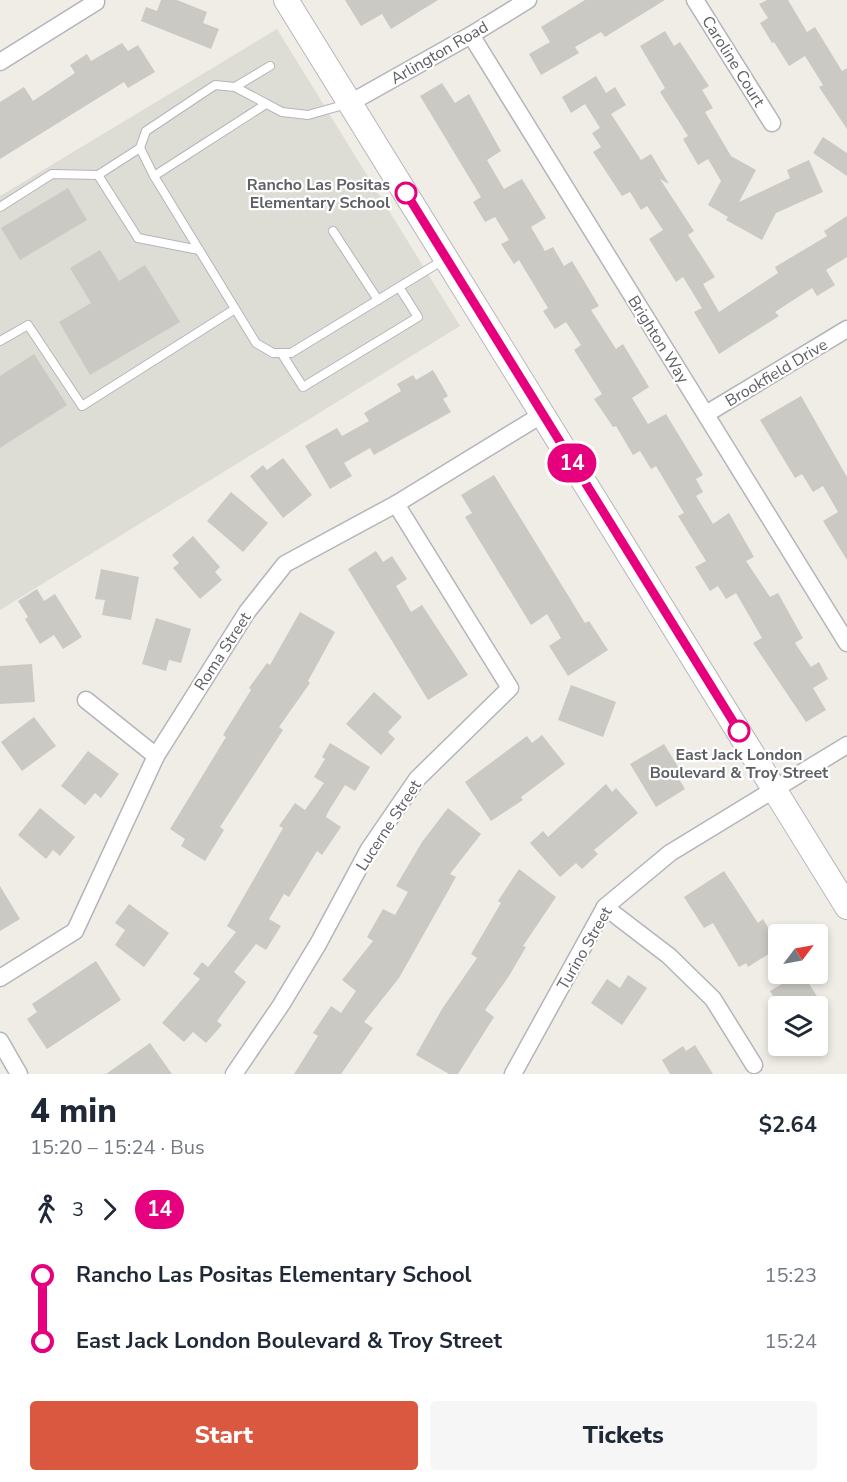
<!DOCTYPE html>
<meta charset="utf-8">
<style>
body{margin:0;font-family:"Nunito Sans",sans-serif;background:#f6f6f7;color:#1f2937;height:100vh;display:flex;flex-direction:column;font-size:22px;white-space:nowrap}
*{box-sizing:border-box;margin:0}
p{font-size:20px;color:#747a83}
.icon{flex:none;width:33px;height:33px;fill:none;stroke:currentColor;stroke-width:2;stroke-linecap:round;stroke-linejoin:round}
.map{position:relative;height:1074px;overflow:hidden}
.sheet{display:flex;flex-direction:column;background:#fff;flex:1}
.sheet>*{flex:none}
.badge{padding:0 12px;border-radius:20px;font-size:21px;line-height:39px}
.needle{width:39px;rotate:58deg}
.controls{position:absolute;left:768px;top:924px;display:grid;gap:12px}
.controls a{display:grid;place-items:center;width:60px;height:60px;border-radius:6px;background:#fff;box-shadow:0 3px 9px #0003;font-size:30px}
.map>.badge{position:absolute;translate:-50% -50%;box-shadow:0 0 0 3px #fff}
.legs{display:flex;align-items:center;gap:9px;height:66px;padding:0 30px;font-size:20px}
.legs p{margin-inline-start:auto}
.overview{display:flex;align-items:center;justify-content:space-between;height:102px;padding:0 30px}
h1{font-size:33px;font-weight:800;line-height:45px}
.action{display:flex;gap:12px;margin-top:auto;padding:12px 30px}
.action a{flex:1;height:69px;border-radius:6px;background:#db5840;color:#fff;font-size:24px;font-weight:800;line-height:69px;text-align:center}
.action a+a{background:#f6f6f7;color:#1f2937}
ul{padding:0 30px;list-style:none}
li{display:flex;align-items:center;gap:21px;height:66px;font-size:22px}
li i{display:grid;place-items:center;width:9px;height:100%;margin:0 8px;background:currentColor}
li i::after{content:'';width:15px;height:15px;margin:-8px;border:4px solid;border-radius:50%;background:#fff}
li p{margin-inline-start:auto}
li:first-child i{background:linear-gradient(#0000 50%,currentColor 0)}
li:last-child i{background:linear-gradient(currentColor 50%,#0000 0)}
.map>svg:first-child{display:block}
</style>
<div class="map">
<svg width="847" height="1074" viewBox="0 0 847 1074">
<rect width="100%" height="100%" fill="#efede6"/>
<polygon fill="#deddd5" points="277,29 460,326 0,610 0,196"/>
<g fill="#cac9c3">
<polygon points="161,0 177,0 207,12 203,23 219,29 211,49 141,21 146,7 157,11"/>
<polygon points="345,0 438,0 391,29 382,14 361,26"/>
<polygon points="585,0 665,0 605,37 601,32 575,47 579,53 541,75 529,54 550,42 541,27"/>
<polygon points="767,0 788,0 807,32 815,27 842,71 847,68 847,129 819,87 823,85 805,56 789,66 774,42 772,43 760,23 768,18 759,4"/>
<polygon points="665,31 674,46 680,42 709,86 702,90 713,108 705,112 731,156 756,170 739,202 790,178 787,170 809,160 823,192 776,213 762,240 726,220 728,217 708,205 721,181 708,159 698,165 683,139 688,136 660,92 665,88 640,46"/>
<polygon points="122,43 128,51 138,45 155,72 128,88 124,82 0,159 0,102 24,87 33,101 75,73 70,65 87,54 91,61"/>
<polygon points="596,76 606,93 615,87 626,105 611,114 641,160 651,154 669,184 660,179 694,231 688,235 715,277 703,284 719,312 778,273 775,267 827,236 824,231 847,216 847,257 826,270 835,285 817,296 812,288 775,312 779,316 719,354 694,312 702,308 683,277 676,282 649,239 663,230 647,206 641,210 630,192 622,196 593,152 601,147 592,133 600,128 585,104 571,113 562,97"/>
<polygon points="442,83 455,103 469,94 501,151 487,160 504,189 522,179 546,218 531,227 545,251 553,247 564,266 572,261 599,306 591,310 616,349 623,344 649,387 632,398 648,424 666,414 703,475 696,479 703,492 696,496 713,524 729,513 754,557 746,561 770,597 778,593 803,638 795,643 811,667 819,662 828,679 813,688 826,710 806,722 753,643 762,638 736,593 726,599 718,586 710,591 695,567 706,561 678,516 684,513 656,466 651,469 640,451 633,455 616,426 613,427 594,399 602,394 574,350 581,345 566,322 555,329 543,311 548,308 519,260 514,264 501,244 509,240 495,217 485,222 473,202 481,197 420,96"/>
<polygon points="823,137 847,153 847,176 813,153"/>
<polygon points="68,188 87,220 20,260 1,228"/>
<polygon points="100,250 119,281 145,265 180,322 90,375 59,322 91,303 70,268"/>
<polygon points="34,354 67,405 0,448 0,376"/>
<polygon points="433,370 448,396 443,399 451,412 374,455 370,448 344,463 352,476 330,489 305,446 337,428 342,436 369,421 364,413 401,391 397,384 413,375 416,380"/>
<polygon points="801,396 847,477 847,560 823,521 838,512 823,486 813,492 802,474 795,478 760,420"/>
<polygon points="283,458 312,495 283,518 250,476 263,465 267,470"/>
<polygon points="494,475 585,623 589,621 608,650 568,676 549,646 561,638 547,614 531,625 465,517 472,513 461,495"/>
<polygon points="231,492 268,523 243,552 207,521"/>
<polygon points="193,536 220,567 215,572 222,580 200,599 173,568 179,563 172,555"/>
<polygon points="376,551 383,562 392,556 407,579 396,586 411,612 422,605 468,675 428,700 348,569"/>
<polygon points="101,569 139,577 131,620 102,615 105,600 95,599"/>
<polygon points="37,589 44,601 55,594 82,637 63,649 54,635 40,644 25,619 28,617 18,601"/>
<polygon points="300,612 335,632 308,681 310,683 279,727 283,730 220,827 224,830 205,861 181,846 185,839 170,829 226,737 223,735 251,690 249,688 267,663 270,665"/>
<polygon points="156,618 191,629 181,663 169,660 166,671 142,664"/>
<polygon points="32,664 35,702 0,704 0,666"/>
<polygon points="571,685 616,702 603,737 558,720"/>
<polygon points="374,692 402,717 388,732 395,739 381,755 346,724"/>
<polygon points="34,717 56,746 22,771 1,742"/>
<polygon points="542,735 565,764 521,797 523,800 491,821 465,782 527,736 532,743"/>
<polygon points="330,743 370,767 355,791 345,785 328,812 326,817 341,827 322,855 317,851 289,897 284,894 269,919 281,926 266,950 256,944 234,972 246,982 217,1021 222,1025 206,1043 193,1032 184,1042 162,1023 200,979 193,974 202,962 208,967 236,932 227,926 283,828 279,826 295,803 305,810 324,783 314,777 325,759 322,757"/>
<polygon points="664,744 682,773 677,776 685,789 656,807 630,764"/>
<polygon points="88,751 119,774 101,798 95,793 85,805 61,786"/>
<polygon points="606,784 612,792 616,788 638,813 594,850 598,854 582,869 576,863 560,877 530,843 543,831 548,837"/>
<polygon points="40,808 75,837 60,856 53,850 46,859 18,835"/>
<polygon points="448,808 481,834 450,874 456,877 399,978 364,1022 373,1028 341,1074 294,1074 318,1036 313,1033 331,1006 341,1013 356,991 342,980 373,941 367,937 383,909 395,915 408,892 396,886 422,842"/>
<polygon points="519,869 556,897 523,946 526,947 509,976 485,1010 494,1017 458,1074 449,1074 416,1055 442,1009 477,958 471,954 501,903 498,901"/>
<polygon points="724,871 758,923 763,919 778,944 778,948 748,967 746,963 739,967 713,923 704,928 684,897"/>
<polygon points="0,886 20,919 0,931"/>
<polygon points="129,904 169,933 144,967 115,945 125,930 115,923"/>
<polygon points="96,961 121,1000 47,1049 27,1019 37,1012 32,1004"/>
<polygon points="799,974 803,974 823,1006 779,1006 770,991"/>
<polygon points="628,975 647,988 622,1025 591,1003 607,979 620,988"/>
<polygon points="150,1043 172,1074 106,1074"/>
<polygon points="695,1045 713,1074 670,1074 662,1060 683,1046 686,1051"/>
</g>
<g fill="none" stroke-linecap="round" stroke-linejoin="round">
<g stroke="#b3b5ba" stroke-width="10">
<g id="lane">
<polyline points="235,87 270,66"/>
<polyline points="347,104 308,115 282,112 235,87 215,85 146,131 140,148 154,176 256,343 273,353 291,353 445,259"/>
<polyline points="140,148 98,175 138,238 199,250"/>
<polyline points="154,176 266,104"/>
<polyline points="0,207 52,174 98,175"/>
<polyline points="333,231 378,300"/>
<polyline points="0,341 28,325 82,406 235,309"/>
<polyline points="282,354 303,387 418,317 399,287"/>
</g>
</g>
<g stroke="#b3b5ba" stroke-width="19">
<g id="street">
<polyline points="695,0 772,123"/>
<polyline points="471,35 847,643"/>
<polyline points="0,62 96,2 94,0"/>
<polyline points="350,103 471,35 528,0"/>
<polyline points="706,414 847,329"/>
<polyline points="86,700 156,756"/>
<polyline points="605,907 669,956 713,999 754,1065"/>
<polyline points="0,978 75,931 156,756 247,612 285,564 396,504 543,414"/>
<polyline points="0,1041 19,1074"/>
<polyline points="234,1074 281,1005 318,944 369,849 417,779 510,688 396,504"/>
<polyline points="513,1074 605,907 670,853 847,745"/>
</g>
</g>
<g stroke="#b5b7bc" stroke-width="26">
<polyline id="secondary" points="286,0 847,907"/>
</g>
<use href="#lane" stroke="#fff" stroke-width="8"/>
<use href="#street" stroke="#fff" stroke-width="16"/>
<use href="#secondary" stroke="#fff" stroke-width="24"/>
</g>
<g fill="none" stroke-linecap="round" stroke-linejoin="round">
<g stroke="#fff" stroke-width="14">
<polyline id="line-1" points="406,193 739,731"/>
</g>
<use href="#line-1" stroke="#e6007e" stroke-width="9"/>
</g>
<g fill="#fff" stroke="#e6007e" stroke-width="3">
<circle cx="406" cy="193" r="10"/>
<circle cx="739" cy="731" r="10"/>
</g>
<g text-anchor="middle" stroke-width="4.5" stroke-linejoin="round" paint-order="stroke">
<g font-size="16" fill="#5e6065" stroke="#fff">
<text transform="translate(439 52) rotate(-30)" y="6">Arlington Road</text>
<text transform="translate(734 61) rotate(58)" y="6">Caroline Court</text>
<text transform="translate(659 339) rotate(58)" y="6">Brighton Way</text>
<text transform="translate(776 372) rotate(-31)" y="6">Brookfield Drive</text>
<text transform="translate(222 651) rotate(-57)" y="6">Roma Street</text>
<text transform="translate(388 825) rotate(-57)" y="6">Lucerne Street</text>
<text transform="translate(584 948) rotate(-60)" y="6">Turino Street</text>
</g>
<g font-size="16" font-weight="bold" fill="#5e6065" stroke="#fff" text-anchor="end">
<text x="390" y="190">Rancho Las Positas<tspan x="390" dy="18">Elementary School</tspan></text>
<text x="739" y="760" text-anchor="middle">East Jack London<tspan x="739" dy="18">Boulevard &amp; Troy Street</tspan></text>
</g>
</g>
</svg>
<div class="controls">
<a><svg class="needle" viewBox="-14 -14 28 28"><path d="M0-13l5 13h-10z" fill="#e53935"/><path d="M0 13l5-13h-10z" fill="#747a83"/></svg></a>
<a><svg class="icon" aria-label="layers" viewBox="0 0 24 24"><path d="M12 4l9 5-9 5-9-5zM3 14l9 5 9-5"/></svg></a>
</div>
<b class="badge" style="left:572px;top:463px;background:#e6007e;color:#fff">14</b>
</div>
<section class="sheet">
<div class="overview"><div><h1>4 min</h1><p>15:20 – 15:24 · Bus</p></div><b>$2.64</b></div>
<div class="legs"><svg class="icon" aria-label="walk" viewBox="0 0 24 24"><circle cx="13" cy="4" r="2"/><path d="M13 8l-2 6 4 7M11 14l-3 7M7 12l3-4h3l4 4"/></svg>3<svg class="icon" aria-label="forward" viewBox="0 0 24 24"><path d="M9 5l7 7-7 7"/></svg><b class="badge" style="background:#e6007e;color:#fff">14</b></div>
<ul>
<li><i style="color:#e6007e"></i><b>Rancho Las Positas Elementary School</b><p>15:23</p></li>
<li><i style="color:#e6007e"></i><b>East Jack London Boulevard &amp; Troy Street</b><p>15:24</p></li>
</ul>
<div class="action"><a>Start</a><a>Tickets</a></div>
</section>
